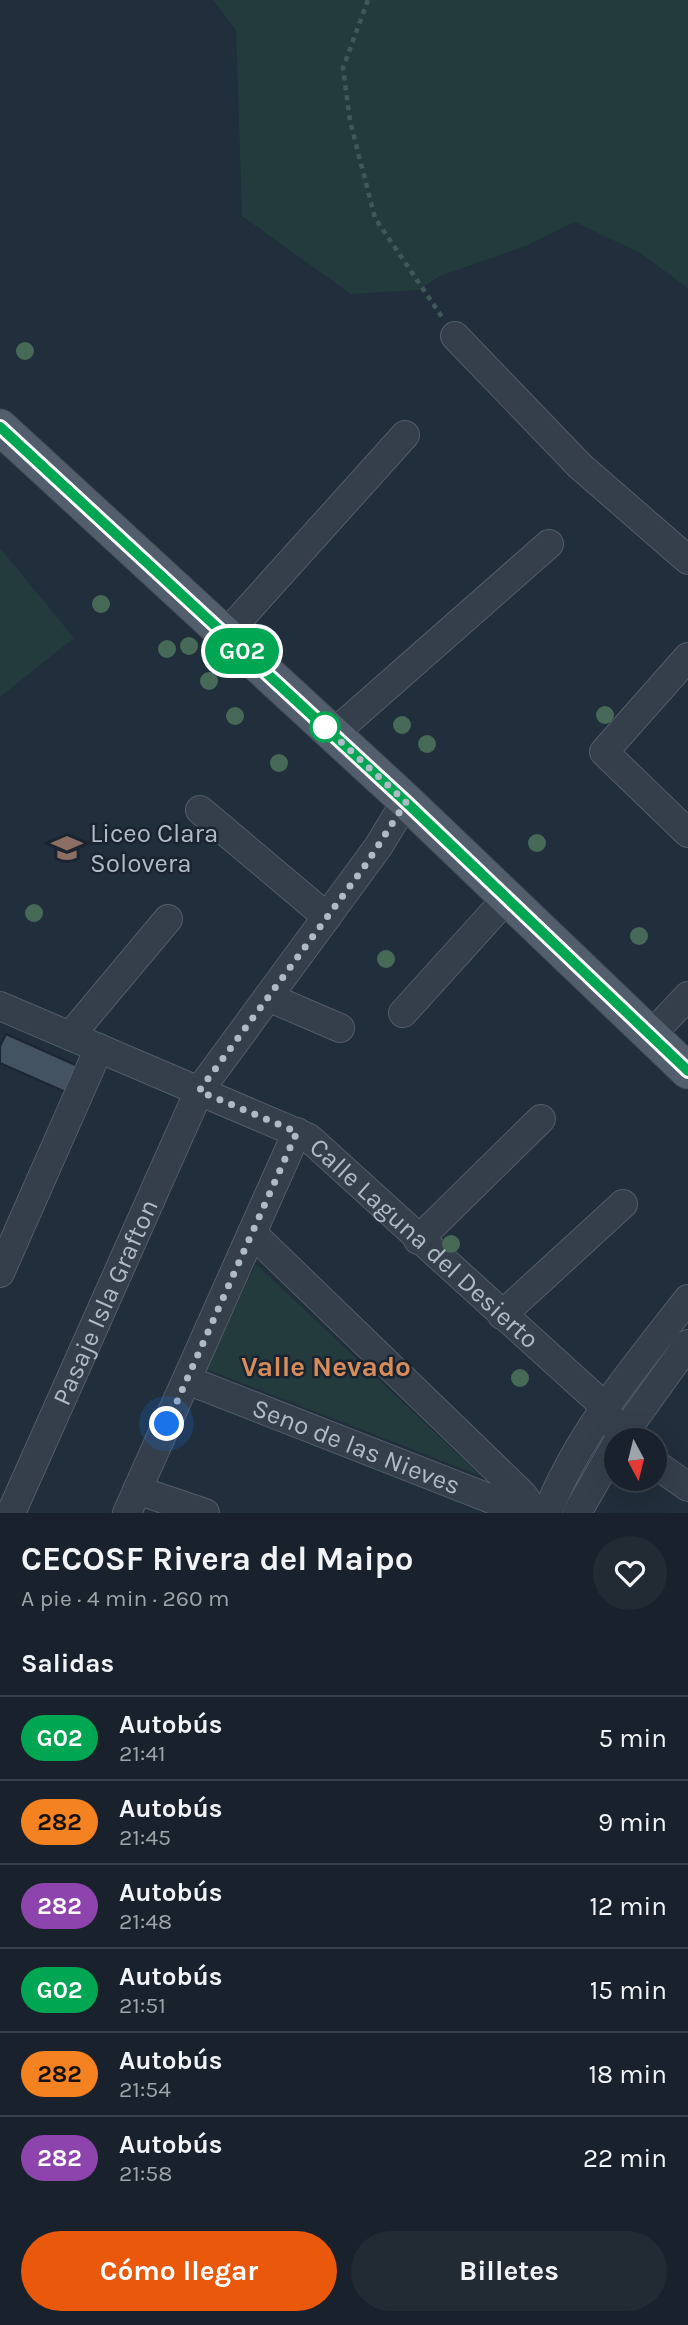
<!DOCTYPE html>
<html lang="es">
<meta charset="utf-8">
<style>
body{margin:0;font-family:Karla,sans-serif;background:#222a34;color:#f1f3f6;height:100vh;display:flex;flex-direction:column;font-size:26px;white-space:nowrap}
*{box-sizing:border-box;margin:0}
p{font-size:23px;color:#9fa4a9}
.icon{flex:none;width:38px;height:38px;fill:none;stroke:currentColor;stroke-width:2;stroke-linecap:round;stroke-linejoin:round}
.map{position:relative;height:1513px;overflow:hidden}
.panel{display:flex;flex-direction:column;background:#19222c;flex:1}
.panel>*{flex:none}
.badge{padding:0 14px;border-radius:23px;font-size:24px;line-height:46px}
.needle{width:46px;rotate:173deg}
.buttons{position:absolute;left:604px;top:1428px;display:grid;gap:14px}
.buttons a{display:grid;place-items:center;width:63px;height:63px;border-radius:50%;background:#19222c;box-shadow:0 7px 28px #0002,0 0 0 2px #373f48;font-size:35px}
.you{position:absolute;width:35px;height:35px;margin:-18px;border:5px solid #fff;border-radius:50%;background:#1a73e8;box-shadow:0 0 0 10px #1a73e833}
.map>.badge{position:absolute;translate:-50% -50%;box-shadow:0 0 0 4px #fff}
h2{padding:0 21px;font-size:26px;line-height:63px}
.round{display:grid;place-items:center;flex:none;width:74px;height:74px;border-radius:37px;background:#222a34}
.overview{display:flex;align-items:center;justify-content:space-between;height:119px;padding:0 21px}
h1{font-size:33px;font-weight:700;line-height:52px}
.primary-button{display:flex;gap:14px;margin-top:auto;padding:14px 21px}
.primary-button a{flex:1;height:80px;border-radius:42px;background:#ea580c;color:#fff;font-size:28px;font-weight:700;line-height:80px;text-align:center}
.primary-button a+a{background:#222a34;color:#f1f3f6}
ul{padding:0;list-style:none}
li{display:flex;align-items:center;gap:21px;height:84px;padding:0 21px;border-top:2px solid #373f48}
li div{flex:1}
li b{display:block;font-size:26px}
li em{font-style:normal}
li .badge{min-width:77px;font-weight:700;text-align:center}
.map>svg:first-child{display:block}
</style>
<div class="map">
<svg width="688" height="1513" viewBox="0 0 688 1513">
<rect width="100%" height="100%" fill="#212e3b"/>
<g fill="#233b3c">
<polygon points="213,0 688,0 688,288 640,253 575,222 523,247 440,276 420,290 351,294 242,216 236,30"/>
<polygon points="0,548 74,638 0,697"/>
<polygon points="256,1264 481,1476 206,1369"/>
</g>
<polygon fill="#445362" stroke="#1c2632" stroke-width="2" points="6,1034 82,1068 70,1094 0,1063 0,1046"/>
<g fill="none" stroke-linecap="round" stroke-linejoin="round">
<g stroke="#535d69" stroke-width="30">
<g id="minor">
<polyline points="455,336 580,466 688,560"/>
<polyline points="225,635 405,435"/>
<polyline points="688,657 604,752 688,833"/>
<polyline points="333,734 549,544"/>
<polyline points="200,810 327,917"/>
<polyline points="268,997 340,1028"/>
<path id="s1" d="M0,1006L309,1138L603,1405L623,1440"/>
<polyline points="403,1013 507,898"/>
<polyline points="651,1035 688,996"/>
<polyline points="70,1036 168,919"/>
<polyline points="252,1233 523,1495 535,1513"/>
<polyline points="418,1240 541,1119"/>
<polyline points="0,1273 99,1048"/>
<polyline points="502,1315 623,1204"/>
<path id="s2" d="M187,1380L527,1513"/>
<polyline points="619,1440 688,1344"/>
<polyline points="654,1463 688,1487"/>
<polyline points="137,1490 205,1513"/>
<path id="s3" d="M11,1513L199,1091L378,847L406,801"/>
<polyline points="127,1513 297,1132"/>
<path d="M547,1513C579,1432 635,1367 688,1299"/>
<polyline points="577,1513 616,1445"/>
</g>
</g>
<g stroke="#414b57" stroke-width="37">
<polyline id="major" points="0,427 406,801 688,1071"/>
</g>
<polyline stroke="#41585a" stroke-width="4.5" stroke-dasharray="5 5" stroke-linecap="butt" points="368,0 343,68 350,121 375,218 442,317"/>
<use href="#minor" stroke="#353f4c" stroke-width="28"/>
<use href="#major" stroke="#535e6c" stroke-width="35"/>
</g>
<g fill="#476958">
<circle cx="25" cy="351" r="9"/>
<circle cx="101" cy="604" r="9"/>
<circle cx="189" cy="646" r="9"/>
<circle cx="167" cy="649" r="9"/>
<circle cx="209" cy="681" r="9"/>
<circle cx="605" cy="715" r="9"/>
<circle cx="235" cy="716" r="9"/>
<circle cx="402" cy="725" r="9"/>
<circle cx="427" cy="744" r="9"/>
<circle cx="279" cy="763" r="9"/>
<circle cx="537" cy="843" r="9"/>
<circle cx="34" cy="913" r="9"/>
<circle cx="639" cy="936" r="9"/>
<circle cx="386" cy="959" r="9"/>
<circle cx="451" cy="1244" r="9"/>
<circle cx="520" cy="1378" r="9"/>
</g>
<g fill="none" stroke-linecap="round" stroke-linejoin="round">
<g stroke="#fff" stroke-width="16">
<polyline id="line" points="0,427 406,802 688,1071"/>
</g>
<use href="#line" stroke="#00a651" stroke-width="10"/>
<polyline stroke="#b0bac7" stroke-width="7" stroke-dasharray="0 12.6" points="167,1424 297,1132 199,1091 367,863 406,802 325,727"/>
</g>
<defs>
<g id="school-bare" transform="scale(2.415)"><path d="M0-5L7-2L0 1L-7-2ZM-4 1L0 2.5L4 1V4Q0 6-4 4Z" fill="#8d6e63" stroke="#1a2430" stroke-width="2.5" paint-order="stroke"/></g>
</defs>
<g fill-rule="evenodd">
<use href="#school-bare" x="67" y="848"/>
</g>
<circle fill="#fff" stroke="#00a651" stroke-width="3.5" cx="325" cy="727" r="14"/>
<g text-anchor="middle" stroke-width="5" stroke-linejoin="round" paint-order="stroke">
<g font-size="26" fill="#b0bac7" stroke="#1a2430" text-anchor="start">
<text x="90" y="842">Liceo Clara<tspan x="90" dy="30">Solovera</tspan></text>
</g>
<g font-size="26" fill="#b0bac7" stroke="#1a2430">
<text dy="9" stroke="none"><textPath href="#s1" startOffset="492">Calle Laguna del Desierto</textPath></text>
<text dy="9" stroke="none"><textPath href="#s3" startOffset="231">Pasaje Isla Grafton</textPath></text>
<text dy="9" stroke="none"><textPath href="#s2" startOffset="182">Seno de las Nieves</textPath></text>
</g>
<g font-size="28" font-weight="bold" fill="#d78c5b" stroke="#1a2430">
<text x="326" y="1376">Valle Nevado</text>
</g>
</g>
</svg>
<div class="buttons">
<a><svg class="needle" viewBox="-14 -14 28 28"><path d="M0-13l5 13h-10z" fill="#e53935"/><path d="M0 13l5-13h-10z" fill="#9fa4a9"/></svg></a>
</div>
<div class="you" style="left:167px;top:1424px"></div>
<b class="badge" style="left:242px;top:651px;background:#00a651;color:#fff">G02</b>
</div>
<section class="panel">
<div class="overview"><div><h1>CECOSF Rivera del Maipo</h1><p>A pie · 4 min · 260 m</p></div><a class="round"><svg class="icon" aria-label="heart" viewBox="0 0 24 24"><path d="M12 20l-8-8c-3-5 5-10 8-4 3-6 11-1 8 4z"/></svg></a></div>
<h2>Salidas</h2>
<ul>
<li><span class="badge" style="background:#00a651;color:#fff">G02</span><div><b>Autobús</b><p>21:41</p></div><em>5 min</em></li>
<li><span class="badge" style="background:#f58220;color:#111">282</span><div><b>Autobús</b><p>21:45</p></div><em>9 min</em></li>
<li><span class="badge" style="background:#8e44ad;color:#fff">282</span><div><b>Autobús</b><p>21:48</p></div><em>12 min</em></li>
<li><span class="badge" style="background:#00a651;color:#fff">G02</span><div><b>Autobús</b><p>21:51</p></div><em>15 min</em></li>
<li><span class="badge" style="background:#f58220;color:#111">282</span><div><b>Autobús</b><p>21:54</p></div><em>18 min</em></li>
<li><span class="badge" style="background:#8e44ad;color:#fff">282</span><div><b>Autobús</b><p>21:58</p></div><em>22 min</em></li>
</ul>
<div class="primary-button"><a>Cómo llegar</a><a>Billetes</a></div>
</section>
